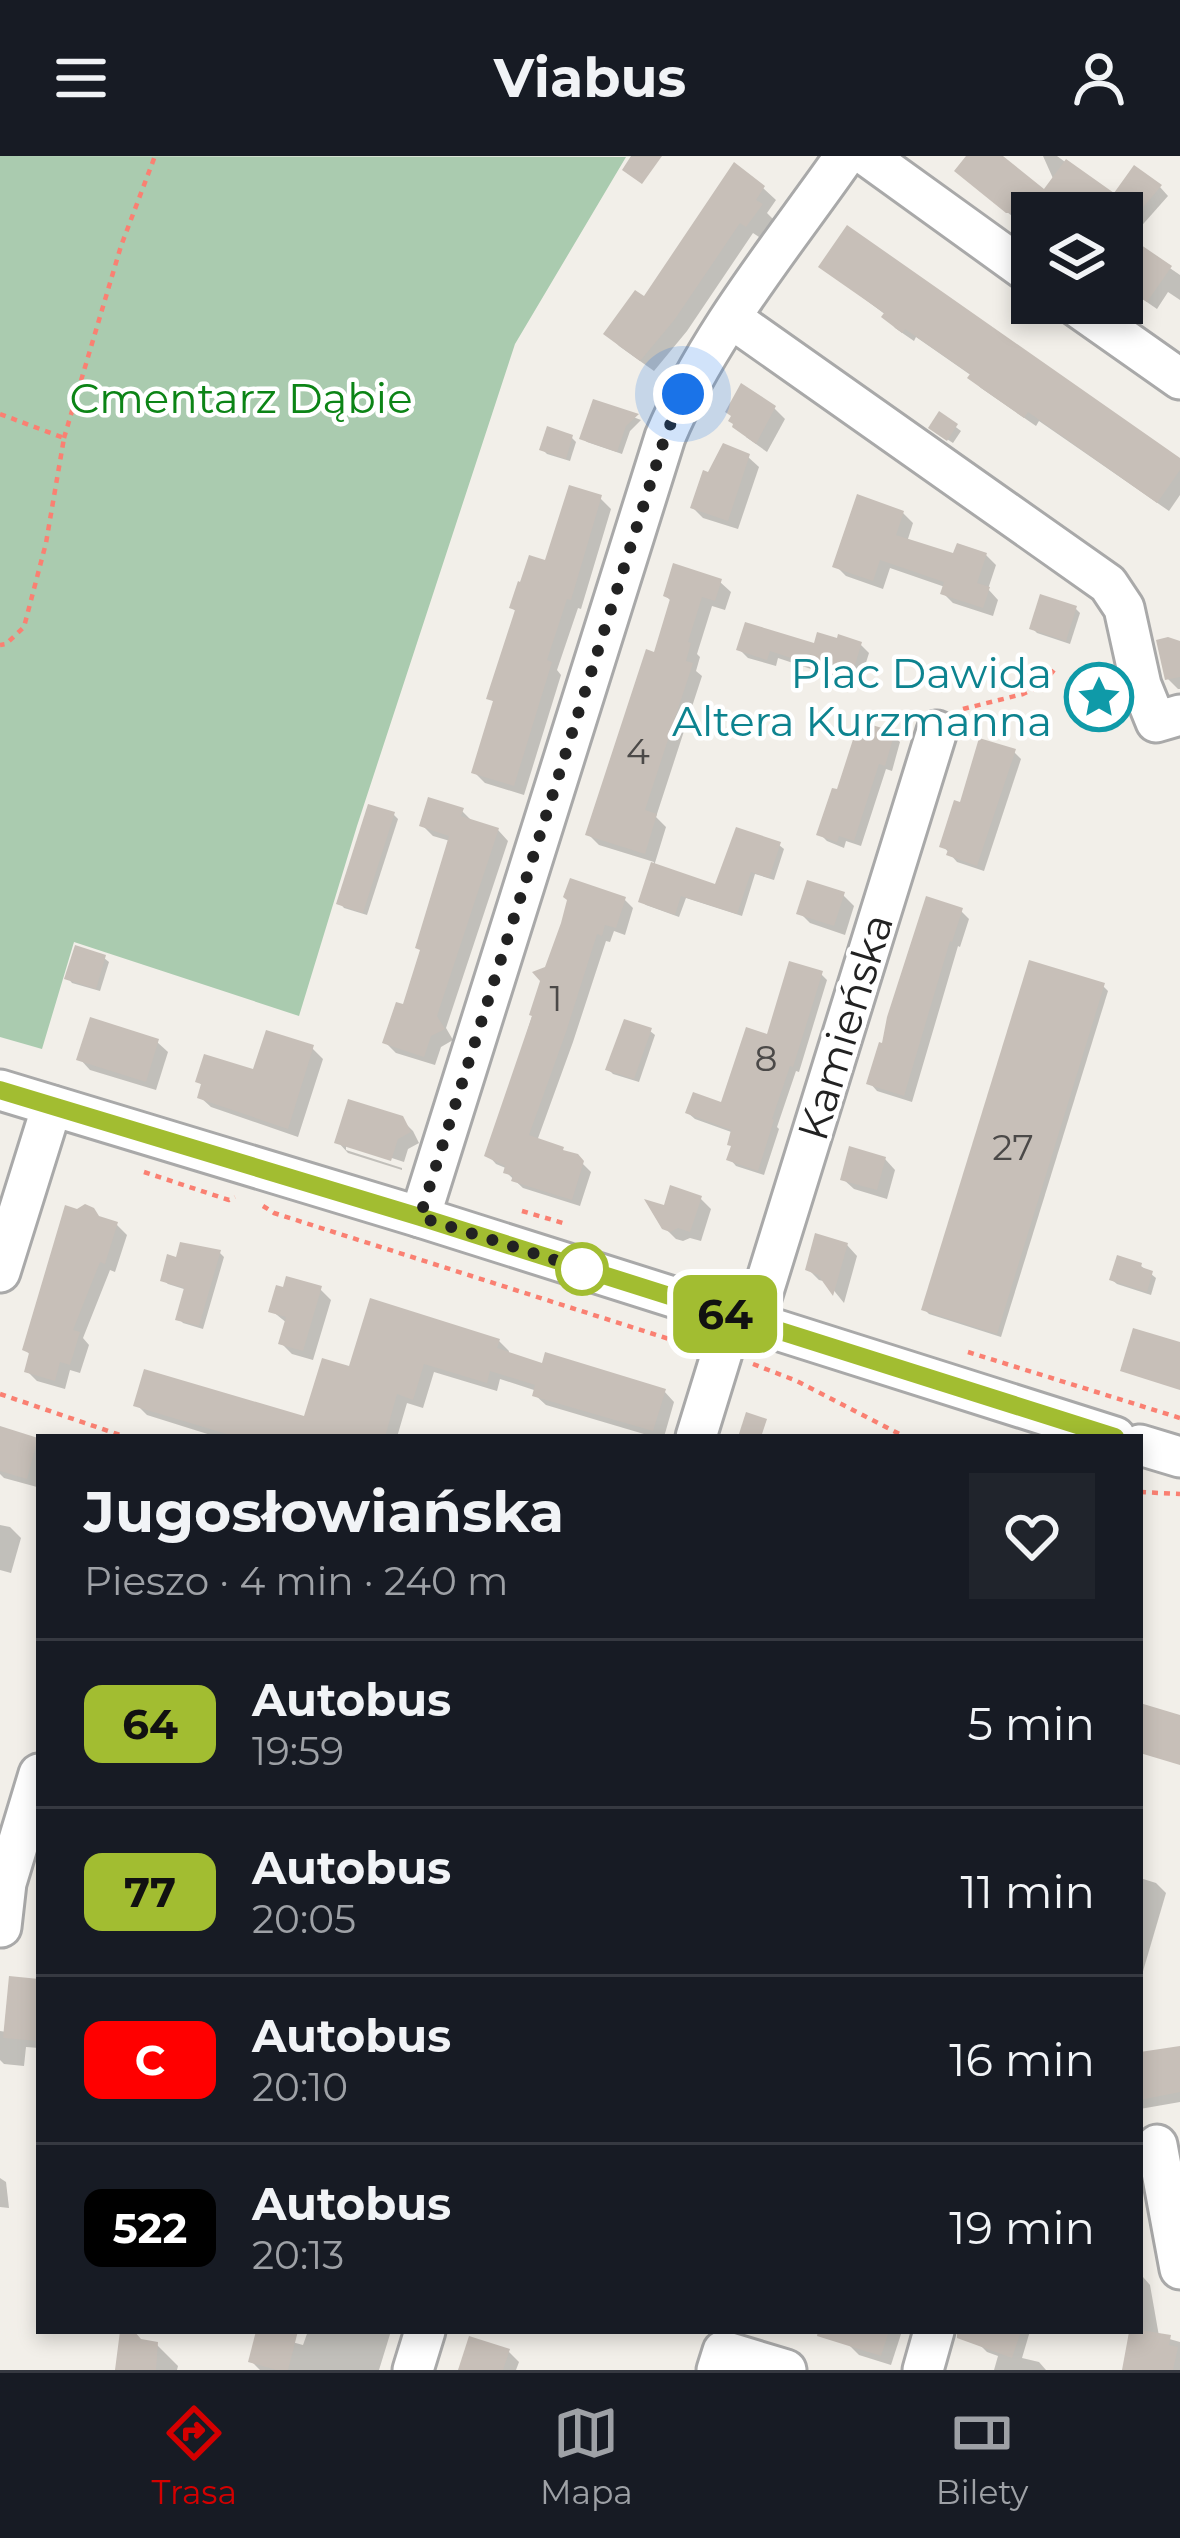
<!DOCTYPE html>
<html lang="pl">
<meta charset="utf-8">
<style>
body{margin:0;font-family:Montserrat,sans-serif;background:#20242c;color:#f1f3f6;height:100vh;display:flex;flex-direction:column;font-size:45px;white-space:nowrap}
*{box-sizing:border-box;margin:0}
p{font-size:39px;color:#9ea1a6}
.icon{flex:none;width:66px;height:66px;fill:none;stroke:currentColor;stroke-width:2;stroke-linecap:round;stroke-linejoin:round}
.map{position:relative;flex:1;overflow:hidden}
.side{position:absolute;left:36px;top:1278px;width:1107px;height:900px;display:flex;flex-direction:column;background:#171b24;border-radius:0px;box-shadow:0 6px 18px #0003}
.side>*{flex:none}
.badge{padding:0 24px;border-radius:18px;font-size:42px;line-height:78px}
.tools{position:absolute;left:1011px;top:36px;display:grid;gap:24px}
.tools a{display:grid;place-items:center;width:132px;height:132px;border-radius:0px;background:#171b24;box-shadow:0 6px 18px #0003;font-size:60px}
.you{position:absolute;width:60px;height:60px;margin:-30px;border:9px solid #fff;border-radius:50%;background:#1a73e8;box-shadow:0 0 0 18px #1a73e833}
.map>.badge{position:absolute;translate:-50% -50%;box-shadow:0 0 0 6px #fff}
.round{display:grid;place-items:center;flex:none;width:126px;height:126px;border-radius:0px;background:#20242c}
.headline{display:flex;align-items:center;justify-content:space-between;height:204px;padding:0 48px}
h1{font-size:57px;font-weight:700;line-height:90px}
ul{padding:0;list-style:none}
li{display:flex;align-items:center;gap:36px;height:168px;padding:0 48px;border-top:3px solid #363941}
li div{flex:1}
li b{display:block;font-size:45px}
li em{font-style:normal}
li .badge{min-width:132px;font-weight:700;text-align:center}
header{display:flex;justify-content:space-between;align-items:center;height:156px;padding:0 48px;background:#171b24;font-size:54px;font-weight:700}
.tab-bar{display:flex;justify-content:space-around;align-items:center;height:168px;border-top:3px solid #363941;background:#171b24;font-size:33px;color:#9ea1a6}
.tab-bar a{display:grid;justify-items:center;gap:6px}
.tab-bar .current{color:#d40000}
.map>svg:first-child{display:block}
</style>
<header><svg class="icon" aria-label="menu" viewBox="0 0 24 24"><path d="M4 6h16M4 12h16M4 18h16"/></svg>Viabus<svg class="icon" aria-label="person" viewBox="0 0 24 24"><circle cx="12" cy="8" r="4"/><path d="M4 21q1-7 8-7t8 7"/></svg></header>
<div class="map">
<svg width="1180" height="2214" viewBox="0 0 1180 2214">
<rect width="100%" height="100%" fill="#f2efe9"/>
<polygon fill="#aacbaf" points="0,0 626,1 515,188 357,670 299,860 74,786 42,893 0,881"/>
<g fill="#0003">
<polygon points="970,0 999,0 1068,56 1043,0 1057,0 1114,42 1160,31 1168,40 1129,84 1180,119 1180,144 1168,136 1157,153 1122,129 1122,57 1042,57 1030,48 1017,64 967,24"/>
<polygon points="763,32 776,44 767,57 773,63 759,81 753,77 687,175 654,215 619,190 607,177"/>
<polygon points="822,111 1180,306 1180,339 1169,355 1039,265 1036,270 981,232 971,222 972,220 916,181 914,185 895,172 886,159"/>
<polygon points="594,246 641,264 630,275 622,298 587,286 582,282"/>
<polygon points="774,252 785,263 767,296 746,281"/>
<polygon points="940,259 961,275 953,287 936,276"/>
<polygon points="572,282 576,286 570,305 547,298 542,293"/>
<polygon points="748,301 759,311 738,373 703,362 693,352"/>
<polygon points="600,342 611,353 581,453 578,452 557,514 561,519 524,639 485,627 475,617 495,547 490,542 518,457 512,452"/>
<polygon points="903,357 913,367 907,386 955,401 986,399 996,409 988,433 998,444 993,460 953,447 943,437 945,431 890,412 883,433 846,420 836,410"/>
<polygon points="720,426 731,436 725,454 712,450 697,498 700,501 696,515 702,520 656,661 666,671 654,710 717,732 779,689 784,693 774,724 755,718 742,760 686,742 679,761 646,749 641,745 654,706 599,689 588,678 656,499 672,446 666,440"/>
<polygon points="1076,453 1080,457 1070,488 1037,477 1032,472"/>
<polygon points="1180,488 1180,533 1178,533 1168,523"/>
<polygon points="861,489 869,497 859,529 778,502 776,510 748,502 739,493"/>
<polygon points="893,579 900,586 892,615 886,613 861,690 846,685 844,692 827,685 820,678 839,637"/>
<polygon points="1014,596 1021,603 984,715 957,706 943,690 962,650"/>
<polygon points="462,655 474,667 498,674 508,685 446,872 453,884 441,891 435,909 396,897 385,886 405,851 450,685 433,680 422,669"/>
<polygon points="393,658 398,663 367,759 344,752 340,747"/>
<polygon points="843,739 854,750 845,779 810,767 800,757"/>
<polygon points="624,743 633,752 625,779 614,775 610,786 606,785 573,886 537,985 576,1001 591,1016 580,1050 523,1032 506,1016 508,1013 496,1008 488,999 547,813"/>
<polygon points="961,755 969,763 960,791 958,790 912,946 877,935 870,927"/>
<polygon points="104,802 109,806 100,835 72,827 68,822"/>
<polygon points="821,818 827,824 799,916 796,915 777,971 779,973 764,1019 736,1010 730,1003 734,977 695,963 688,957 722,950"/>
<polygon points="1103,830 1108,835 1001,1181 929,1158 925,1154"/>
<polygon points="650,875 655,879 639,926 613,918 608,913"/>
<polygon points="157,886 168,896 156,934 90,914 80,903"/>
<polygon points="312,892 323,903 298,981 211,951 200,941 204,931 198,925 255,917"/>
<polygon points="401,963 413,975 419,987 408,993 404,1006 346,987 346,994 402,1012 402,1014 348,997 338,986"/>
<polygon points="885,1003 895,1014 887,1043 854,1033 843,1023"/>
<polygon points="700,1042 711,1053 701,1085 690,1082 683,1085 676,1083 664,1071 665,1053"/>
<polygon points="77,1056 117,1069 127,1079 115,1116 110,1114 83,1182 89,1189 80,1217 70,1214 65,1233 37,1225 27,1215 31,1200 25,1193"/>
<polygon points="847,1089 857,1100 844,1147 827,1126 819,1124 808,1113"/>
<polygon points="219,1096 224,1101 203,1173 183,1167 179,1163 187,1134 168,1128 163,1124"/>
<polygon points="1141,1110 1156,1122 1151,1139 1117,1128 1112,1124"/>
<polygon points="320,1133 331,1144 313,1204 292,1198 281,1187 287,1167 272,1155"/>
<polygon points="499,1185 509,1195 508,1199 544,1210 664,1235 674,1246 664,1281 654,1281 546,1249 535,1239 537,1235 500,1223 497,1235 434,1216 423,1252 407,1247 397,1281 217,1281 147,1259 137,1249 306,1263 351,1213"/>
<polygon points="37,1284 39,1287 37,1331 4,1322 0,1318 0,1288"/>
<polygon points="0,1369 10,1371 21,1382 11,1417 0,1414"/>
<polygon points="1140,1722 1156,1727 1166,1737 1141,1822"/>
<polygon points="39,1826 39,1892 26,1891 24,1910 4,1908 0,1904 0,1875 7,1876"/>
<polygon points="1180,1894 1180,1946 1140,1953 1140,1901"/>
<polygon points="0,2022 6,2026 9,2052 0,2051"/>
<polygon points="1143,2121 1150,2129 1159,2180 1180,2186 1180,2214 1125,2214 1132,2175 1140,2175"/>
<polygon points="123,2175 131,2175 141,2186 157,2189 178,2210 177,2214 121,2214"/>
<polygon points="308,2175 391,2175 379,2214 260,2214 252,2206 259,2177 303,2189"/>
<polygon points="852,2175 902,2175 891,2209 859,2199 848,2188"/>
<polygon points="984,2175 1030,2175 1022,2202 1039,2206 1046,2214 994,2214 998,2200 987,2196 979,2188"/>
<polygon points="508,2195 519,2206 516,2214 462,2214"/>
</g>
<g fill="#c7bfb8">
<polygon points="631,0 662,0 642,28 622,14"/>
<polygon points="966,0 1003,0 1044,33 1066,3 1114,37 1134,9 1162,29 1139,56 1141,57 1006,57 954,15"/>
<polygon points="734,6 765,30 756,44 763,48 746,71 740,67 675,163 640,205 603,178 635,134 644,140"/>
<polygon points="847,69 1180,302 1180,314 1157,347 1028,256 1024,262 984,234 967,222 970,218 905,173 902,177 881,161 884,157 818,111"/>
<polygon points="1122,76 1172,110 1147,146 1122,129"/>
<polygon points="741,227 776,250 756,288 732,271 733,268 728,265 731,260 725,256"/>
<polygon points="593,243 639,258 626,270 617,296 579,283"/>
<polygon points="939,255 958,268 947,285 928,272"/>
<polygon points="547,270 573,279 566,303 539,294"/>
<polygon points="723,287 750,298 728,365 690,352 703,314 708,316"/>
<polygon points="569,329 602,339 571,444 567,443 547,504 552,506 514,630 471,617 493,545 486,543 515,454 509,452 518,425 520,426 529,399 545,404"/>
<polygon points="857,338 904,355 896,379 953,397 957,387 987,397 977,427 990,431 983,452 940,438 944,426 880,404 873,425 832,411"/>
<polygon points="673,407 722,423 715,445 702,441 688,486 691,487 686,505 693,507 645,654 657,658 645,698 585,679 646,493 654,496 670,443 663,440"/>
<polygon points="1040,438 1077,450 1066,485 1029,473"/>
<polygon points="745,466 814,487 817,476 837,482 838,478 862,486 851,522 770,495 767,504 736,494"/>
<polygon points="1168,481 1180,485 1180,521 1165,524 1156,484"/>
<polygon points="859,565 895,576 885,610 879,608 854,685 839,680 837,686 816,679 832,632 837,633"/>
<polygon points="979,582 1016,593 977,710 946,699 948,694 939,691 954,644 960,646"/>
<polygon points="428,641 464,652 461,660 499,672 437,860 445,873 431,880 424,901 382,887 396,846 403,848 420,794 415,792 449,680 419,670"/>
<polygon points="368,648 395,656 363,757 336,748"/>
<polygon points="736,671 781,686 769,722 751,716 737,758 681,740 675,759 638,746 651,706 715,728"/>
<polygon points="570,722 626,741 616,772 605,769 602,780 597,778 566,876 529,979 564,991 563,994 578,998 584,1005 572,1044 511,1025 513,1020 503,1017 505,1010 484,1000 532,860 529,859 540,825 532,816 545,811 561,767 567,744 563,741"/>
<polygon points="807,724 845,736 834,770 796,758"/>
<polygon points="926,740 963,752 952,786 950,785 904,940 866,928 879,886 882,887 887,861"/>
<polygon points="75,789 106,799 96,833 64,823"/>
<polygon points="1029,804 1105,827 997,1178 921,1154"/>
<polygon points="789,805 823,815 793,911 790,910 772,963 774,964 758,1015 726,1004 731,990 727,989 731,974 685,957 693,936 721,946 746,871 767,878"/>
<polygon points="90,861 159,883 146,926 76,904"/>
<polygon points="624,863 652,872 634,923 605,914"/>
<polygon points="266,874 314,889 288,973 197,942 201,928 195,926 204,898 253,913"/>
<polygon points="348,943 403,960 411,976 398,983 391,1005 334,987"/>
<polygon points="849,990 886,1001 877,1034 840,1024"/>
<polygon points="670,1029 702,1040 690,1076 678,1072 670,1076 662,1073 644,1043 664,1049"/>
<polygon points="85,1048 94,1052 99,1060 118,1066 105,1108 100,1106 73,1174 80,1176 70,1209 60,1206 55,1225 24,1216 29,1197 22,1194 65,1049 77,1053"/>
<polygon points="815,1077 848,1087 833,1140 818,1119 805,1114"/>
<polygon points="180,1086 221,1094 199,1170 175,1164 184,1132 160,1125 167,1098 176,1101"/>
<polygon points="1117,1099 1142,1107 1141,1111 1153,1115 1147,1136 1109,1124"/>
<polygon points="286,1120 322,1130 303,1195 278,1188 286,1161 268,1156 276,1129 283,1131"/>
<polygon points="370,1142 500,1183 497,1192 542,1207 545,1196 666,1233 653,1275 532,1240 535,1229 490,1215 487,1227 424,1208 413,1244 397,1238 385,1281 237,1281 133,1250 144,1213 304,1260 322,1202 349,1210"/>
<polygon points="1133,1172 1180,1186 1180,1234 1120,1215"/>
<polygon points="746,1256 767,1263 761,1281 738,1281"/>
<polygon points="0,1270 38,1282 27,1323 0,1315"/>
<polygon points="1140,1547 1180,1559 1180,1609 1140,1597"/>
<polygon points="9,1820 39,1823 39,1885 3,1882"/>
<polygon points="1180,1890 1180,1936 1140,1944 1140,1896"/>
<polygon points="1140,2174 1171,2179 1169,2189 1178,2191 1173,2214 1122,2214 1129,2176 1140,2178"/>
<polygon points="120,2175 134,2175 141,2183 158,2186 156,2214 115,2214"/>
<polygon points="256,2175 298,2175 288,2214 277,2214 248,2206"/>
<polygon points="818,2175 889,2175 881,2200 817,2180"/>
<polygon points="957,2175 1021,2175 1012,2202 957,2182"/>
<polygon points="469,2180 510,2193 503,2214 458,2214"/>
</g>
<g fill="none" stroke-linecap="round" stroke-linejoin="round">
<g stroke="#a9a9a9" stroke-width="45">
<g id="minor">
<polyline points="867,0 1032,119"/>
<polyline points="1072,147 1180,223"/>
<polyline points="731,162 1108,428 1124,452 1141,529 1156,566 1180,559"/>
<polyline points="0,934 420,1061 1115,1281"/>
<path d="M420,1061L665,281C708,179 782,90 845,0"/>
<polyline points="0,1116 52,950"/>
<polyline points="753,1168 937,575"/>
<polyline points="696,1281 733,1161"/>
<polyline points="1140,1289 1180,1301"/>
<polyline points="1,1771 6,1727 39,1618"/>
<polyline points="1157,1989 1180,2113"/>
<polyline points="413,2214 425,2175"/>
<polyline points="717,2214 723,2195 786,2214"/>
<polyline points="923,2214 934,2175"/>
</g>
</g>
<g stroke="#fa8072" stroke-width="4.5" stroke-dasharray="6 6" stroke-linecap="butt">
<polyline points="0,258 64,282 46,387 24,471 6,488 0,489"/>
<polyline points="64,282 121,90 155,0"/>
<polyline points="963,553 1023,538 1041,530 1054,514"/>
<polyline points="144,1016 229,1044 235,1041"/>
<polyline points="263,1050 274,1057 691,1190"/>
<polyline points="522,1055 563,1067"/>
<polyline points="968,1196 1180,1262"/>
<polyline points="753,1208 797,1225 905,1281"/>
<polyline points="0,1238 126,1281"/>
<polyline points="1140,1336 1180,1338"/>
</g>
<use href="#minor" stroke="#fff" stroke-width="39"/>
</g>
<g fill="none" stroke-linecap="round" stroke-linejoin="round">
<g stroke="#fff" stroke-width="27">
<polyline id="line" points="0,934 420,1061 1115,1281"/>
</g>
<use href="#line" stroke="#a2bd31" stroke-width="18"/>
<polyline stroke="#222" stroke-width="12" stroke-dasharray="0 21.6" points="582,1113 599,1118 420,1061 665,281 683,238"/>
</g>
<defs>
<g id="sight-ring" transform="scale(3.45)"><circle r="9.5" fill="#fff" stroke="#0f9aa8" stroke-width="1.5"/><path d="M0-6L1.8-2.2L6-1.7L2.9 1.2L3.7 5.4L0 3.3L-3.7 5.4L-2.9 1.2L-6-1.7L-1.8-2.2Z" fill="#0f9aa8"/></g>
</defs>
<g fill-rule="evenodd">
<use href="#sight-ring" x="1099" y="541"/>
</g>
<circle fill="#fff" stroke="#a2bd31" stroke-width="6" cx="582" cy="1113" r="24"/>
<g text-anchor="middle" stroke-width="9" stroke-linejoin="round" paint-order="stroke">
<g font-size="36" fill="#4b4948">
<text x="638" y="608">4</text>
<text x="556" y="855">1</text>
<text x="766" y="915">8</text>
<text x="1013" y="1004">27</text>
</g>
<g font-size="42" fill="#0c8416" stroke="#fff">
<text x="241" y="257">Cmentarz Dąbie</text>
</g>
<g font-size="42" fill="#0d838f" stroke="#fff" text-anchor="end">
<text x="1052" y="532">Plac Dawida<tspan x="1052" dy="48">Altera Kurzmanna</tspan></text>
</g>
<g font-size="42" fill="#222" stroke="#fff">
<text transform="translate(845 871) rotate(-73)" y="15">Kamieńska</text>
</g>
</g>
</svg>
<div class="tools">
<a><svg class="icon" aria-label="layers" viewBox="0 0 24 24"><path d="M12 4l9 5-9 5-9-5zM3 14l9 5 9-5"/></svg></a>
</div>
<div class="you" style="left:683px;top:238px"></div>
<b class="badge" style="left:725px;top:1158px;background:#a2bd31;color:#111">64</b>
<section class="side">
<div class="headline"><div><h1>Jugosłowiańska</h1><p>Pieszo · 4 min · 240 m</p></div><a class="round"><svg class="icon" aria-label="heart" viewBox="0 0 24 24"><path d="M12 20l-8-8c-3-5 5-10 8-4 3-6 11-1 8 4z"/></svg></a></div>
<ul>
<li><span class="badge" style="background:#a2bd31;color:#111">64</span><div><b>Autobus</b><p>19:59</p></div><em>5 min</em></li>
<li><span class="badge" style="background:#a2bd31;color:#111">77</span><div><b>Autobus</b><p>20:05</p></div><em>11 min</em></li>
<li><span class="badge" style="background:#f00;color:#fff">C</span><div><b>Autobus</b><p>20:10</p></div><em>16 min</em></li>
<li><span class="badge" style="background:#000;color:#fff">522</span><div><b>Autobus</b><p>20:13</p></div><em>19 min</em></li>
</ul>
</section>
</div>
<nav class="tab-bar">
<a class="current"><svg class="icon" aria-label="directions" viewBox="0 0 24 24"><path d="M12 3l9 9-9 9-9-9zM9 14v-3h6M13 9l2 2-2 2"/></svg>Trasa</a>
<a><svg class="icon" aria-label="map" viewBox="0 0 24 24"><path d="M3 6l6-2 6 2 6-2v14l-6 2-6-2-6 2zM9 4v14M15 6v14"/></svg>Mapa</a>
<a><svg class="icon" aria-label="tickets" viewBox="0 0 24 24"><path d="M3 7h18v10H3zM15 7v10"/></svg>Bilety</a>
</nav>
